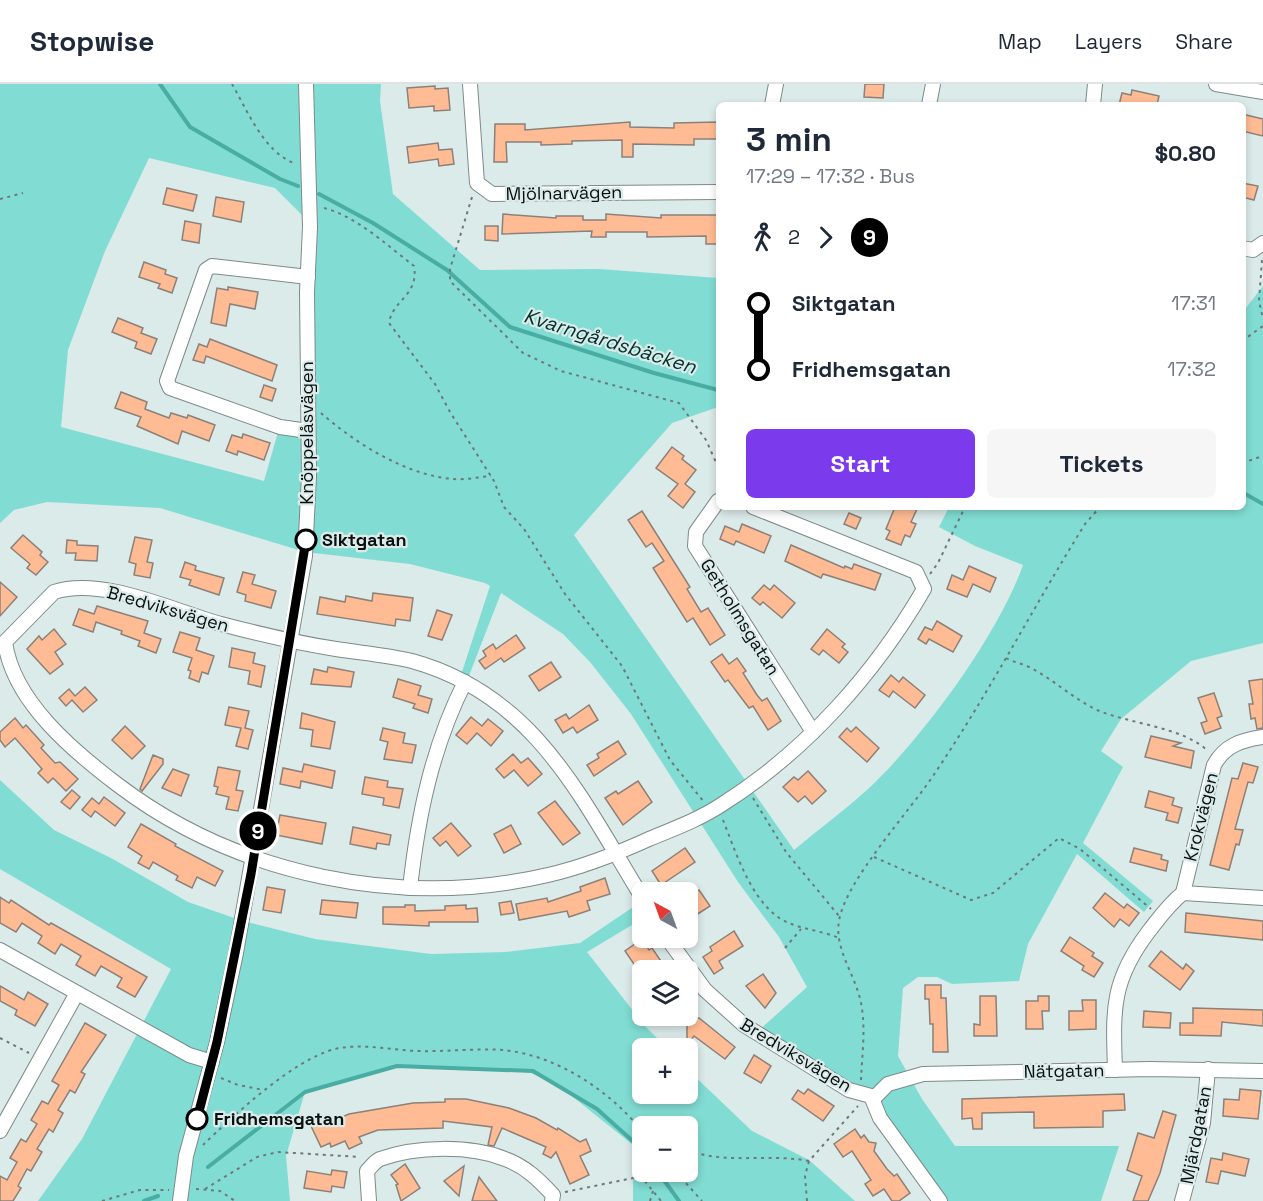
<!DOCTYPE html>
<meta charset="utf-8">
<style>
body{margin:0;font-family:"Space Grotesk",sans-serif;background:#f6f6f7;color:#1f2937;height:100vh;display:flex;flex-direction:column;font-size:22px;white-space:nowrap}
*{box-sizing:border-box;margin:0}
p{font-size:20px;color:#747a83}
.icon{flex:none;width:33px;height:33px;fill:none;stroke:currentColor;stroke-width:2;stroke-linecap:round;stroke-linejoin:round}
.map{position:relative;flex:1;overflow:hidden}
.details{position:absolute;left:716px;top:18px;width:530px;height:408px;display:flex;flex-direction:column;background:#fff;border-radius:9px;box-shadow:0 3px 9px #0003}
.details>*{flex:none}
.badge{padding:0 12px;border-radius:20px;font-size:21px;line-height:39px}
.needle{width:39px;rotate:319deg}
.fabs{position:absolute;left:632px;top:798px;display:grid;gap:12px}
.fabs a{display:grid;place-items:center;width:66px;height:66px;border-radius:9px;background:#fff;box-shadow:0 3px 9px #0003;font-size:30px}
.map>.badge{position:absolute;translate:-50% -50%;box-shadow:0 0 0 3px #fff}
.legs{display:flex;align-items:center;gap:9px;height:66px;padding:0 30px;font-size:20px}
.legs p{margin-inline-start:auto}
.head{display:flex;align-items:center;justify-content:space-between;height:102px;padding:0 30px}
h1{font-size:33px;font-weight:600;line-height:45px}
.button{display:flex;gap:12px;margin-top:auto;padding:12px 30px}
.button a{flex:1;height:69px;border-radius:9px;background:#7c3aed;color:#fff;font-size:24px;font-weight:600;line-height:69px;text-align:center}
.button a+a{background:#f6f6f7;color:#1f2937}
ul{padding:0 30px;list-style:none}
li{display:flex;align-items:center;gap:21px;height:66px;font-size:22px}
li i{display:grid;place-items:center;width:9px;height:100%;margin:0 8px;background:currentColor}
li i::after{content:'';width:15px;height:15px;margin:-8px;border:4px solid;border-radius:50%;background:#fff}
li p{margin-inline-start:auto}
li:first-child i{background:linear-gradient(#0000 50%,currentColor 0)}
li:last-child i{background:linear-gradient(currentColor 50%,#0000 0)}
header{display:flex;align-items:center;gap:36px;box-sizing:border-box;height:84px;padding:0 30px;background:#fff;border-bottom:2px solid #e0e1e3}
header strong{font-size:28px}
nav{display:flex;gap:33px;margin-inline-start:auto;font-size:21px}
.map>svg:first-child{display:block}
</style>
<header>
<strong>Stopwise</strong>
<nav><a>Map</a><a>Layers</a><a>Share</a></nav>
</header>
<div class="map">
<svg width="1263" height="1117" viewBox="0 0 1263 1117">
<rect width="100%" height="100%" fill="#dbebe9"/>
<g fill="#81ddd3" fill-rule="evenodd">
<path d="M0,0H381L380,17L393,110L480,186L600,185L718,194V323L672,339L574,451L794,766C819,745 845,726 868,705C922,655 999,550 1023,481L975,462L939,443L949,423H1242V229L1263,202V559L1191,577L1121,635L1101,667L1123,683L1083,759L1153,817L1144,828L1077,770L1028,860L1019,897L952,900L937,893H918L903,904L898,972L922,1015L955,1062H1119L1101,1117H942L877,1024L756,949L807,903L779,853L738,798L631,630L590,578L563,550L501,509L467,597L460,594L490,502L485,499L410,480L305,468L160,424L47,418L14,426L0,439ZM149,74L275,104L309,138L308,349L278,348L264,397L61,343L68,266L105,167Z"/>
<path d="M0,696L54,746L111,774L188,818L243,837L315,855L431,870L506,868L580,859L642,817V835L587,868L645,942L667,964H642V1010H687V985L752,1047L809,1076L855,1117H633V1061L563,1005L525,986L397,982L305,1008L286,1072L290,1117H38L82,1055L171,885L0,785ZM642,1042H687V1088H642Z"/>
</g>
<g fill="none" stroke-linecap="round" stroke-linejoin="round">
<g stroke="#49ada3" stroke-width="4">
<polyline points="160,0 190,43 280,95 298,102"/>
<polyline points="319,110 373,139 447,186 510,243 654,289 718,306"/>
<polyline points="1242,408 1263,420"/>
<polyline points="208,1083 305,1008 397,982 533,987 597,1025 636,1060"/>
<polyline points="658,1088 679,1117"/>
<polyline points="144,1117 158,1112"/>
</g>
</g>
<g fill="#ffbc94" stroke="#8c8079" stroke-width="1.5">
<polygon points="865,0 884,0 883,14 864,13"/>
<polygon points="435,2 435,5 448,4 450,26 434,27 434,22 409,24 407,4"/>
<polygon points="1132,6 1159,12 1157,21 1119,21 1122,9 1131,11"/>
<polygon points="1242,30 1263,35 1263,52 1242,47"/>
<polygon points="630,38 630,43 674,44 674,39 718,38 718,55 694,55 694,61 633,60 633,73 622,73 622,56 572,57 572,60 541,61 541,58 506,58 507,78 494,78 495,40 525,40 525,46"/>
<polygon points="438,59 439,66 452,65 454,80 439,82 438,75 409,79 407,63"/>
<polygon points="1242,99 1258,102 1254,116 1242,113"/>
<polygon points="167,104 197,111 193,127 163,120"/>
<polygon points="216,113 244,118 241,138 213,132"/>
<polygon points="503,130 556,134 556,132 583,132 583,136 606,136 606,130 661,134 661,131 718,131 718,160 706,160 706,152 647,153 647,148 606,148 606,153 591,153 592,147 502,150"/>
<polygon points="185,137 201,140 199,159 182,156"/>
<polygon points="485,142 498,142 498,157 485,156"/>
<polygon points="144,178 166,186 165,190 177,194 172,209 158,204 160,200 139,193"/>
<polygon points="228,203 258,208 255,225 230,220 226,242 211,239 217,204 228,206"/>
<polygon points="118,234 143,244 141,249 157,255 151,270 135,264 137,258 112,248"/>
<polygon points="210,255 277,281 272,297 206,272 204,279 193,276 199,260 207,263"/>
<polygon points="264,301 276,305 272,317 260,313"/>
<polygon points="121,308 147,318 145,325 169,334 171,329 187,334 188,331 215,341 209,357 182,347 178,360 137,342 141,333 115,324"/>
<polygon points="243,350 270,359 264,376 238,367 237,371 226,367 232,351 242,354"/>
<polygon points="672,363 684,372 682,375 696,386 685,400 695,408 683,424 668,412 678,400 656,384"/>
<polygon points="895,423 918,423 911,438 916,440 910,453 905,451 901,461 886,455 890,447 886,445"/>
<polygon points="642,427 690,503 687,505 701,528 708,524 725,551 710,561 693,534 687,538 653,484 664,477 652,459 646,463 628,436"/>
<polygon points="849,429 861,434 856,445 844,440"/>
<polygon points="742,440 771,452 764,469 736,457 734,461 720,455 725,442 739,448"/>
<polygon points="23,451 42,468 40,471 48,478 36,491 27,484 30,480 11,464"/>
<polygon points="135,453 152,456 147,478 153,479 150,494 134,491 136,480 129,478"/>
<polygon points="67,456 77,457 77,461 98,462 97,477 75,476 76,469 66,469"/>
<polygon points="791,461 844,484 845,482 852,485 854,480 881,490 875,506 823,490 821,494 785,477"/>
<polygon points="185,478 196,482 195,486 224,494 219,511 189,501 191,496 180,493"/>
<polygon points="969,482 996,494 990,508 973,500 967,513 947,505 952,491 963,496"/>
<polygon points="243,488 255,491 252,500 276,507 271,524 245,517 246,511 237,508"/>
<polygon points="0,498 17,513 0,532"/>
<polygon points="764,501 770,506 774,501 795,519 782,534 763,518 760,521 752,514"/>
<polygon points="373,509 413,514 410,537 396,535 395,542 317,530 320,513 345,518 346,512 372,517"/>
<polygon points="97,522 148,537 144,549 161,555 156,569 138,562 140,557 121,550 122,547 96,538 93,548 73,541 79,525 94,530"/>
<polygon points="437,526 452,531 442,556 428,552"/>
<polygon points="937,537 962,552 953,568 929,555 926,560 918,555 925,543 932,546"/>
<polygon points="54,545 66,560 55,568 63,580 50,590 27,565 39,552 42,556"/>
<polygon points="827,545 845,560 842,563 848,568 839,579 823,566 819,571 811,565"/>
<polygon points="180,548 200,554 196,566 214,572 208,590 202,588 199,598 189,594 191,587 188,586 192,574 173,568"/>
<polygon points="516,551 525,564 504,578 501,574 485,585 479,577 486,572 483,567 493,560 496,565"/>
<polygon points="232,564 255,569 253,579 265,582 261,603 248,600 250,587 229,583"/>
<polygon points="722,570 729,580 737,574 746,587 743,589 757,611 762,617 767,614 781,637 768,646 753,622 749,624 728,596 725,598 711,578"/>
<polygon points="551,578 561,593 539,607 529,592"/>
<polygon points="328,583 354,588 351,603 311,600 314,585 327,588"/>
<polygon points="891,591 899,598 903,593 925,611 915,624 893,607 889,613 879,606"/>
<polygon points="398,595 421,602 418,611 432,615 428,629 413,624 415,620 393,613"/>
<polygon points="1263,595 1263,644 1257,645 1255,634 1251,635 1249,620 1253,620 1249,597"/>
<polygon points="85,603 97,616 83,628 72,616 66,622 59,614 69,605 75,612"/>
<polygon points="1214,609 1222,632 1217,634 1221,644 1205,650 1201,639 1207,637 1198,614"/>
<polygon points="589,621 598,636 577,649 573,643 563,649 555,636 566,630 569,635"/>
<polygon points="229,623 249,627 245,644 253,646 248,665 236,662 241,644 225,641"/>
<polygon points="302,629 335,638 330,665 311,662 313,646 300,644"/>
<polygon points="471,633 482,642 488,635 503,647 491,662 477,649 467,660 456,651"/>
<polygon points="15,634 23,644 26,641 44,661 41,664 55,679 60,678 78,695 66,707 53,694 48,699 38,689 42,685 15,654 5,663 0,656 0,648"/>
<polygon points="125,642 145,662 132,675 112,656"/>
<polygon points="856,643 879,664 867,678 839,653 847,644 851,648"/>
<polygon points="383,644 405,649 403,659 416,661 412,679 384,675 388,658 380,656"/>
<polygon points="1151,652 1181,659 1173,662 1194,667 1191,684 1145,673"/>
<polygon points="618,657 626,670 594,692 587,681 599,674 597,670"/>
<polygon points="513,670 521,679 528,674 542,690 528,702 514,686 504,694 496,685"/>
<polygon points="153,671 163,675 163,680 142,707 140,705"/>
<polygon points="1243,679 1258,683 1253,699 1248,698 1235,745 1243,746 1239,761 1236,760 1229,786 1210,781 1232,694 1238,695"/>
<polygon points="304,680 335,687 332,704 301,697 300,704 280,700 283,684 302,688"/>
<polygon points="218,683 240,687 236,706 243,707 238,727 226,725 229,713 216,710 218,703 214,702"/>
<polygon points="173,685 189,691 181,712 162,704"/>
<polygon points="808,687 826,707 812,720 805,712 798,718 783,703 794,693 798,696"/>
<polygon points="365,693 388,697 387,703 403,705 399,724 383,721 384,714 362,710"/>
<polygon points="638,697 652,718 623,741 605,714 616,707 618,710"/>
<polygon points="72,706 80,713 70,725 61,718"/>
<polygon points="1149,707 1174,714 1172,721 1182,724 1178,739 1166,736 1168,729 1145,723"/>
<polygon points="104,713 125,729 115,742 95,727 91,733 82,726 92,714 99,720"/>
<polygon points="555,717 580,749 563,761 538,729"/>
<polygon points="280,731 326,739 322,760 276,751"/>
<polygon points="451,739 471,762 458,772 446,757 440,762 433,754"/>
<polygon points="141,740 176,760 175,762 223,787 215,802 197,793 192,804 176,796 178,792 153,778 149,785 138,779 142,772 128,763"/>
<polygon points="511,741 521,760 504,769 494,750"/>
<polygon points="353,743 391,751 389,761 377,759 376,765 350,760"/>
<polygon points="685,764 695,778 661,801 652,787"/>
<polygon points="1134,764 1162,771 1161,775 1168,777 1166,787 1130,778"/>
<polygon points="605,794 610,810 587,817 590,826 569,833 567,827 519,836 516,820 547,814 548,818 581,807 580,803"/>
<polygon points="267,803 285,806 281,829 263,826"/>
<polygon points="699,806 710,822 687,837 687,814"/>
<polygon points="1105,809 1124,824 1127,820 1139,829 1129,842 1120,835 1114,843 1093,824"/>
<polygon points="0,813 9,819 11,816 49,841 51,839 147,893 135,913 117,903 122,894 101,882 95,892 76,881 81,872 61,860 55,870 38,859 42,852 22,839 16,848 0,839"/>
<polygon points="322,816 358,819 356,834 320,830"/>
<polygon points="511,817 514,829 501,831 499,819"/>
<polygon points="405,821 415,821 415,827 445,826 445,822 466,821 466,825 477,824 478,838 429,838 429,842 383,840 383,823 405,823"/>
<polygon points="1186,829 1263,837 1263,856 1185,848"/>
<polygon points="734,847 743,862 719,877 723,884 714,890 703,873 712,867 710,863"/>
<polygon points="1070,853 1094,869 1092,872 1103,879 1094,893 1082,886 1084,882 1061,867"/>
<polygon points="642,855 649,866 652,864 667,886 638,886 625,867"/>
<polygon points="1161,867 1183,885 1186,880 1194,887 1180,906 1149,882"/>
<polygon points="763,890 776,909 765,924 746,902"/>
<polygon points="925,901 941,901 941,914 946,914 948,968 933,968 933,940 930,940 929,915 925,915"/>
<polygon points="0,902 24,916 28,908 48,920 35,942 15,931 17,926 0,917"/>
<polygon points="980,912 996,912 997,952 974,952 974,940 980,941"/>
<polygon points="1038,912 1049,912 1049,927 1042,927 1043,945 1026,945 1026,917 1038,917"/>
<polygon points="1082,916 1096,916 1096,945 1069,946 1069,927 1083,927"/>
<polygon points="1193,924 1263,926 1263,942 1222,938 1221,952 1180,951 1180,939 1193,939"/>
<polygon points="1144,927 1171,929 1170,944 1143,943"/>
<polygon points="680,934 699,934 735,963 725,975 694,952 687,961 687,941"/>
<polygon points="85,939 106,951 81,988 85,990 75,1009 70,1006 58,1026 63,1029 53,1048 49,1045 37,1065 42,1068 31,1087 27,1085 18,1102 21,1104 13,1117 0,1117 0,1092 7,1096 17,1078 10,1074 21,1055 26,1058 37,1040 31,1036 42,1017 48,1020 59,1001 52,997"/>
<polygon points="754,971 771,982 761,999 744,989"/>
<polygon points="808,1005 834,1022 823,1037 792,1015 798,1006 804,1010"/>
<polygon points="1240,1005 1261,1007 1258,1035 1223,1032 1224,1015 1239,1016"/>
<polygon points="1124,1010 1125,1026 1103,1027 1103,1043 1034,1044 1034,1028 982,1029 982,1045 973,1045 972,1034 962,1035 962,1015"/>
<polygon points="445,1015 466,1015 509,1024 536,1034 557,1046 558,1044 580,1058 586,1055 591,1067 580,1072 589,1091 570,1100 556,1068 551,1074 543,1070 546,1063 502,1044 494,1062 488,1061 492,1043 443,1037 443,1044 378,1046 359,1053 362,1059 349,1065 345,1057 331,1063 330,1059 321,1063 311,1042 321,1037 323,1041 349,1030 413,1019 445,1018"/>
<polygon points="1163,1027 1176,1031 1160,1089 1148,1117 1133,1117 1142,1092 1127,1086 1138,1049 1154,1054"/>
<polygon points="855,1045 861,1054 864,1051 869,1058 876,1059 874,1067 887,1085 894,1092 897,1090 910,1109 899,1117 892,1117 884,1105 873,1112 865,1100 871,1096 852,1067 843,1073 834,1060"/>
<polygon points="1223,1069 1249,1075 1245,1092 1221,1087 1218,1100 1206,1098 1211,1074 1222,1076"/>
<polygon points="405,1080 420,1104 401,1117 396,1101 398,1100 391,1091"/>
<polygon points="464,1082 459,1112 444,1097"/>
<polygon points="332,1086 347,1088 344,1104 332,1102 331,1108 304,1104 307,1087 331,1091"/>
<polygon points="479,1093 497,1117 472,1117"/>
</g>
<g fill="none" stroke-linecap="round" stroke-linejoin="round">
<g stroke="#7c8b89" stroke-width="16">
<g id="minor">
<polyline points="470,0 477,99 492,110 718,108"/>
<polyline points="1216,0 1263,8"/>
<polyline points="772,21 776,0"/>
<polyline points="929,21 933,0"/>
<polyline points="1093,21 1095,0"/>
<polyline points="1242,164 1253,166 1263,159"/>
<polyline points="308,193 212,182 206,186 167,297 170,304 280,343 308,347"/>
<polyline points="718,417 696,448 695,462 813,648"/>
<path d="M410,804C418,732 432,663 465,598"/>
<path d="M1183,809L1214,681C1225,661 1242,656 1263,653"/>
<path d="M642,813C581,714 535,611 412,577C387,571 361,569 336,565C297,559 259,550 221,540C173,527 102,492 54,508L5,558C13,617 73,667 118,701C238,792 402,825 548,791C583,783 616,770 649,755C673,745 698,736 721,721C805,668 874,591 924,505L916,488L753,423"/>
<polyline points="667,854 705,906 744,941 849,1006 871,1012 880,1034 940,1117"/>
<polyline points="0,866 189,971 212,978"/>
<path d="M1115,986C1113,925 1111,897 1149,847C1160,833 1169,820 1183,809L1263,814"/>
<polyline points="873,1015 888,1000 923,990 1150,985 1263,987"/>
<polyline points="0,1047 77,909"/>
<polyline points="180,1117 186,1072 217,958 236,869 305,472 309,392 307,208 310,143 306,0"/>
<path d="M369,1117L367,1087C371,1083 375,1077 380,1075C416,1062 470,1061 505,1075C525,1082 539,1096 553,1111L552,1117"/>
<polyline points="1182,1117 1203,1039 1208,985"/>
</g>
</g>
<g stroke="#6e7977" stroke-width="2" stroke-dasharray="3 4.5" stroke-linecap="butt">
<path d="M232,0C247,26 264,68 294,79"/>
<polyline points="472,113 450,185 450,197 523,269 561,287 679,319 706,356 718,383"/>
<polyline points="0,115 23,109"/>
<path d="M324,124C356,132 388,162 414,182C419,212 393,215 389,239L435,300L450,328L494,397L504,423L524,445L565,510L622,582L670,676L704,718"/>
<polyline points="1262,176 1259,217 1263,235"/>
<polyline points="1242,257 1263,242"/>
<path d="M321,329C355,359 407,392 454,395C466,396 479,393 491,392"/>
<polyline points="1242,379 1263,372"/>
<polyline points="930,490 938,479 965,423"/>
<path d="M1006,574C1013,578 1020,579 1027,582C1052,594 1072,614 1097,626C1130,640 1183,643 1208,667"/>
<polyline points="753,714 786,768 839,832"/>
<path d="M723,736C735,766 748,808 774,830C791,845 818,845 839,854"/>
<polyline points="874,773 971,816 993,809 1059,754 1080,765 1151,825"/>
<polyline points="785,864 801,845"/>
<polyline points="0,954 29,969"/>
<polyline points="221,994 238,1001 264,1006"/>
<path d="M861,996C862,971 866,944 861,919C856,892 834,865 839,837C845,797 911,726 935,689C989,609 1034,522 1085,440L1100,423"/>
<path d="M203,1061C233,1032 294,975 335,965C362,959 390,966 417,967C445,968 475,964 503,966C556,971 609,1006 642,1047"/>
<path d="M687,1066C727,1081 768,1069 809,1077"/>
<polyline points="676,1088 702,1117"/>
<polyline points="636,1092 638,1077 642,1072"/>
<polyline points="196,1105 220,1107 235,1117"/>
<polyline points="205,1105 257,1073 278,1068 360,1073"/>
<polyline points="565,1108 638,1093 644,1096 661,1117"/>
<polyline points="102,1117 140,1106 169,1106"/>
<polyline points="650,1117 653,1107"/>
<polyline points="807,1117 805,1092 809,1077 858,1022"/>
</g>
<use href="#minor" stroke="#fff" stroke-width="14"/>
</g>
<g fill="none" stroke-linecap="round" stroke-linejoin="round">
<g stroke="#fff" stroke-width="14">
<polyline id="line-1" points="197,1035 217,958 251,790 306,456"/>
</g>
<use href="#line-1" stroke="#000" stroke-width="9"/>
</g>
<g fill="#fff" stroke="#000" stroke-width="3">
<circle cx="306" cy="456" r="10"/>
<circle cx="197" cy="1035" r="10"/>
</g>
<g text-anchor="middle" stroke-width="4.5" stroke-linejoin="round" paint-order="stroke">
<g font-size="18" fill="#0a100f" stroke="#dbebe9">
<text transform="translate(564 109) rotate(-1)" y="6">Mjölnarvägen</text>
<text transform="translate(307 349) rotate(-90)" y="6">Knöppelåsvägen</text>
<text transform="translate(168 525) rotate(16)" y="6">Bredviksvägen</text>
<text transform="translate(740 533) rotate(58)" y="6">Getholmsgatan</text>
<text transform="translate(1201 733) rotate(-76)" y="6">Krokvägen</text>
<text transform="translate(796 971) rotate(31)" y="6">Bredviksvägen</text>
<text transform="translate(1064 987) rotate(-1)" y="6">Nätgatan</text>
<text transform="translate(1196 1051) rotate(-79)" y="6">Mjärdgatan</text>
</g>
<g font-size="18" font-weight="bold" fill="#0a100f" stroke="#dbebe9" text-anchor="start">
<text x="322" y="462">Siktgatan</text>
<text x="214" y="1041">Fridhemsgatan</text>
</g>
<g font-size="20" font-style="italic" fill="#01322e" stroke="#dbebe9">
<text transform="translate(610 257) rotate(17)" y="7">Kvarngårdsbäcken</text>
</g>
</g>
</svg>
<div class="fabs">
<a><svg class="needle" viewBox="-14 -14 28 28"><path d="M0-13l5 13h-10z" fill="#e53935"/><path d="M0 13l5-13h-10z" fill="#747a83"/></svg></a>
<a><svg class="icon" aria-label="layers" viewBox="0 0 24 24"><path d="M12 4l9 5-9 5-9-5zM3 14l9 5 9-5"/></svg></a>
<a>+</a>
<a>−</a>
</div>
<b class="badge" style="left:258px;top:747px;background:#000;color:#fff">9</b>
<section class="details">
<div class="head"><div><h1>3 min</h1><p>17:29 – 17:32 · Bus</p></div><b>$0.80</b></div>
<div class="legs"><svg class="icon" aria-label="walk" viewBox="0 0 24 24"><circle cx="13" cy="4" r="2"/><path d="M13 8l-2 6 4 7M11 14l-3 7M7 12l3-4h3l4 4"/></svg>2<svg class="icon" aria-label="forward" viewBox="0 0 24 24"><path d="M9 5l7 7-7 7"/></svg><b class="badge" style="background:#000;color:#fff">9</b></div>
<ul>
<li><i style="color:#000"></i><b>Siktgatan</b><p>17:31</p></li>
<li><i style="color:#000"></i><b>Fridhemsgatan</b><p>17:32</p></li>
</ul>
<div class="button"><a>Start</a><a>Tickets</a></div>
</section>
</div>
